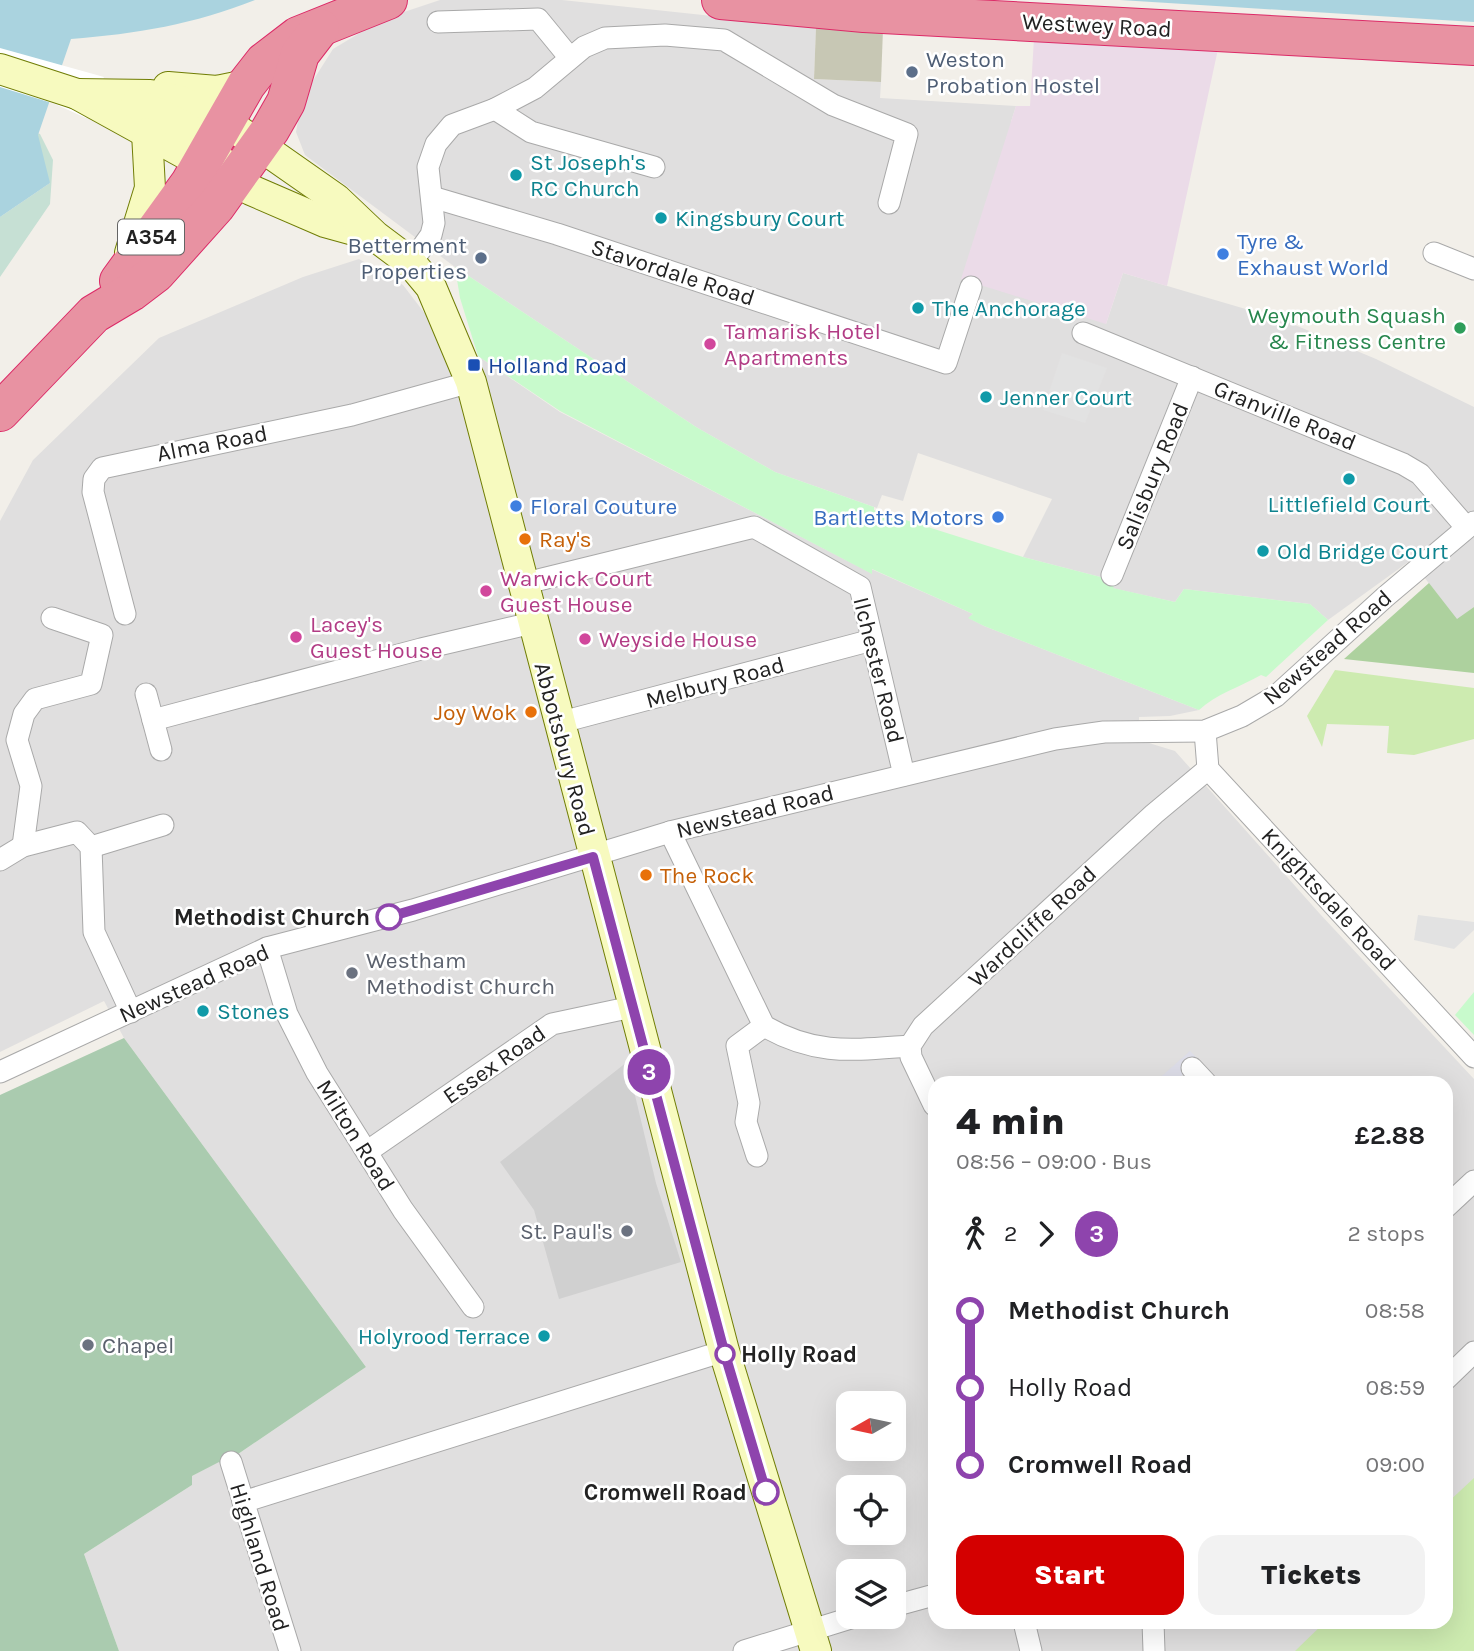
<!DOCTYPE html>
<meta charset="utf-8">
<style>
body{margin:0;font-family:Karla,sans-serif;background:#f2f2f2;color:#202124;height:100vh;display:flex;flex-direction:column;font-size:26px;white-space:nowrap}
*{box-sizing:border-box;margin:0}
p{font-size:23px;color:#757577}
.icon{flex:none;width:38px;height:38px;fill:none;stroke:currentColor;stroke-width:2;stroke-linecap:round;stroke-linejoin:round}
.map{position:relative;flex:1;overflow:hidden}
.sheet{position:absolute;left:928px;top:1076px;width:525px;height:553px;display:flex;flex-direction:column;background:#fff;border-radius:21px;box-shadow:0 7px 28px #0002}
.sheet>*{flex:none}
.badge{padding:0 14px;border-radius:23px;font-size:24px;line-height:46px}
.needle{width:46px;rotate:261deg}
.tools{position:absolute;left:836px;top:1391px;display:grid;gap:14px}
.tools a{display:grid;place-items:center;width:70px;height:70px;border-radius:14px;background:#fff;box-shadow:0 7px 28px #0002;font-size:35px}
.map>.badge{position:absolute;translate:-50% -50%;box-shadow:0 0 0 4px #fff}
.legs{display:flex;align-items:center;gap:10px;height:77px;padding:0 28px;font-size:23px}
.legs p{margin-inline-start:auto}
.summary{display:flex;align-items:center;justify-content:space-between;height:119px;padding:0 28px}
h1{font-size:38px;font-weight:800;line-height:52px}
.primary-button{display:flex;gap:14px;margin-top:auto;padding:14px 28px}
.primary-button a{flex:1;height:80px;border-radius:21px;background:#d40000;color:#fff;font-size:28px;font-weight:800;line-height:80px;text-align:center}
.primary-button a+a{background:#f2f2f2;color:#202124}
ul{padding:0 28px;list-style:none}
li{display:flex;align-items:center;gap:24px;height:77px;font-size:26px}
li i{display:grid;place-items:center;width:10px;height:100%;margin:0 9px;background:currentColor}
li i::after{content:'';width:18px;height:18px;margin:-9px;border:5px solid;border-radius:50%;background:#fff}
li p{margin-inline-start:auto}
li:first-child i{background:linear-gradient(#0000 50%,currentColor 0)}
li:last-child i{background:linear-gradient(currentColor 50%,#0000 0)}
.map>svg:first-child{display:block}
</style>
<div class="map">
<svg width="1474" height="1651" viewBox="0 0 1474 1651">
<rect width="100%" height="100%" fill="#f2efe9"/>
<g fill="#e0dfdf" fill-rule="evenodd">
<polygon points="440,0 562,0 816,27 814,79 881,82 880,98 1016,106 1011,122 1106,324 1123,273 1283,320 1376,359 1474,407 1474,607 1457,620 1411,560 1328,620 1310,604 1184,589 1175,602 1112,588 1116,581 1023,557 1052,499 918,453 903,501 882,495 877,508 775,472 696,427 455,267 305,155 296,132 302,98 333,49 383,19"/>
<path d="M359,259L403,285L426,315L478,356L560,412L871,573V569L973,614L969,618L984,626L1199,710L1170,716L1139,717V740L1175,751L1320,914L1474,1079V1651H119L84,1554L192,1485V1476L219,1461L222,1465L366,1367L124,1038L104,1001L0,1052V521L33,460L159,338L303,277ZM934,1083H1446V1622H934ZM849,1404H894V1449H849ZM849,1488H894V1533H849ZM849,1572H894V1617H849Z"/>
</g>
<polygon fill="#ebdbe8" points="1034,38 1218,49 1167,286 1123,273 1106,324 961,279 1016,106 1030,106"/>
<polygon fill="#d0d0d0" points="627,1062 656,1183 681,1262 559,1299 534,1210 500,1162"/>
<polygon fill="#c7c7b4" points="816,27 883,29 881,82 814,79"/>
<g fill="#cdebb0">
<polygon points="1335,670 1474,688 1474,739 1414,755 1387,753 1389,726 1327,724 1322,747 1307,716"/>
<polygon points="1474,1478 1474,1651 1295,1651 1325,1622 1446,1622 1446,1504"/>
</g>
<polygon fill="#add19e" points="1429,583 1457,619 1474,607 1474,673 1344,659"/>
<polygon fill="#c6e0d4" points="0,120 40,134 53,160 50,204 0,277 0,217 50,183"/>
<polygon fill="#aacbaf" points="124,1038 366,1367 222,1465 219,1462 192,1476 192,1485 84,1554 119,1651 0,1651 0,1095"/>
<g fill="#c8facc">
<path d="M455,267L696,427L775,472L874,507V510L1023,557L1116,581L1113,588L1175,602L1184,589L1310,604L1328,620L1266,677L1261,675C1240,687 1216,694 1199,710L984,626L968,618L973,614L872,569V574L560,411L478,356L460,298Z"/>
<polygon points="1474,992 1474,1035 1455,1015"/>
</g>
<g fill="#e2e2e2">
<polygon points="1062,353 1107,368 1085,423 1043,410"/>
<polygon points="1418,915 1474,922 1474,930 1454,949 1414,940"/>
</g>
<polygon fill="#dddde8" points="1190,1051 1199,1060 1180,1077 1184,1083 1154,1083"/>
<g fill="#aad3df">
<path d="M0,0H255C195,24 136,34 71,39L38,135L50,183L0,217Z"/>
<polygon points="1120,0 1474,0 1474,22"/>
</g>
<polygon fill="#fff" points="0,48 104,77 86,118 55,104 0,87"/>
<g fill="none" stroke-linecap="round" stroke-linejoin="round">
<g stroke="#a9a9a9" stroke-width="23">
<g id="street">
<polyline points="438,22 538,19 570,58"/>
<polyline points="495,109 531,132 654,167"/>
<polyline points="432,197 557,234 946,363 971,287"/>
<polyline points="1434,253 1474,269"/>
<polyline points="411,263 431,235 434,223 428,167 436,144 452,125 495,109 535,88 584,47 605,38 665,35 724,40 833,105 907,134 889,203"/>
<polyline points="1083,333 1403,464 1420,474 1466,527"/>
<polyline points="1112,575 1192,377"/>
<polyline points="522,584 754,527 860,587 904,775"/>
<polyline points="125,614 93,492 94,479 102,468 352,415 471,382"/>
<polyline points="146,694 161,750"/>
<polyline points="153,720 421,649 532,623"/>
<polyline points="558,723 872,640"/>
<polyline points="1205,731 1208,769 1474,1057"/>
<path d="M670,832L764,1026C816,1056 853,1050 910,1046"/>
<polyline points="23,846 31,786 17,740 24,714 35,699 91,684 102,635 52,618"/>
<polyline points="91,847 163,825"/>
<polyline points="0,860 23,846 77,832 91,847 94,932 131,1012"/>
<polyline points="267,948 287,1014 317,1073 403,1210 473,1307"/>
<polyline points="1192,1068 1206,1083"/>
<polyline points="0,1072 267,948 413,910 670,832 1055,739 1104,732 1205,731 1242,716 1276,696 1385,597 1474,522"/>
<polyline points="934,1105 911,1057 910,1046 923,1026 1154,814 1208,769"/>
<polyline points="368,1151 552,1024 632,1007"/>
<polyline points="757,1156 746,1122 749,1103 737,1046 764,1026"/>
<polyline points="1446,1207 1474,1181"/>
<polyline points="1446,1379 1474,1352"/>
<polyline points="231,1462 290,1651"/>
<polyline points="243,1502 724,1351"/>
<polyline points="894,1606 934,1595"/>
<polyline points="1024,1622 1031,1651"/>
<polyline points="1153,1622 1154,1651"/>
<polyline points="744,1651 854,1617"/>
</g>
</g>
<g stroke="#707d05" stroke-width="32">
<g id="secondary">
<polyline points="0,69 77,94 251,190 325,222 372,235"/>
<polyline points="168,87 217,91 246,85"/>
<polyline points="77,94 150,95 178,100 226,122 336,199 375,236 411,263 431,287 471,382 724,1351 816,1651"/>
<path d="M136,104C168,118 205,131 222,164"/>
<polyline points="130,253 150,188 147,133"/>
</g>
</g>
<g stroke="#dc2a67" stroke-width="40">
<g id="highway">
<polyline points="721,0 864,13 1474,46"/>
<polyline points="119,281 190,183 246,85 264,62 298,36 388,0"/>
<polyline points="0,412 94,314 131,292 156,273 216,206 270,130 286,102 300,54 320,28"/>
</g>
</g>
<use href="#street" stroke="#fff" stroke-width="21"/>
<use href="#secondary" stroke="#f7fabf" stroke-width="30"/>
<use href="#highway" stroke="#e892a2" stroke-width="38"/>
</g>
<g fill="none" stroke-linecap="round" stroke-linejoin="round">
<g stroke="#fff" stroke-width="16">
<polyline id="line-1" points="389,917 593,857 724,1351 766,1492"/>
</g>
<use href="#line-1" stroke="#8e44ad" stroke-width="10"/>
</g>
<g fill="#5c6f8a" stroke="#fff" stroke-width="2.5">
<circle cx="912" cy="72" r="7"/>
<circle cx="481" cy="258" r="7"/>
</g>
<g fill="#0f9aa8" stroke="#fff" stroke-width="2.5">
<circle cx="516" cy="175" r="7"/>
<circle cx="661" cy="218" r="7"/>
<circle cx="918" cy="308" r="7"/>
<circle cx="986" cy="397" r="7"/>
<circle cx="1349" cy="479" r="7"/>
<circle cx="1263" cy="551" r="7"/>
<circle cx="203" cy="1011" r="7"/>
<circle cx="544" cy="1336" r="7"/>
</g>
<g fill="#3f7fe0" stroke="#fff" stroke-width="2.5">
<circle cx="1223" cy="254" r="7"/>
<circle cx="516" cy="506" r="7"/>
<circle cx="998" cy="517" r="7"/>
</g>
<circle fill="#2e9e5b" stroke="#fff" stroke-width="2.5" cx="1460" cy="328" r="7"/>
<g fill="#d1479c" stroke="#fff" stroke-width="2.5">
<circle cx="710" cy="344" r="7"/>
<circle cx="486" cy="591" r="7"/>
<circle cx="296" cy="637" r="7"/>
<circle cx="585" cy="639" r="7"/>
</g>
<rect fill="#1a4fb4" stroke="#fff" stroke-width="2.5" x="467" y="358" width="14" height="14" rx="3.5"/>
<g fill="#e8710a" stroke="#fff" stroke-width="2.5">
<circle cx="525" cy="539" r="7"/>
<circle cx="531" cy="712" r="7"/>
<circle cx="646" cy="875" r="7"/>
</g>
<g fill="#fff" stroke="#8e44ad" stroke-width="3.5">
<circle cx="389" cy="917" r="12"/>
<circle cx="725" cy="1354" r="9"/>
<circle cx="766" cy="1492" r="12"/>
</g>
<g fill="#6b7280" stroke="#fff" stroke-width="2.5">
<circle cx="352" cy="973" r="7"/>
<circle cx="627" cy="1231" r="7"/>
<circle cx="88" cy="1345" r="7"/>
</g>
<g text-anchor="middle" stroke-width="5" stroke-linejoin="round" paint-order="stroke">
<rect fill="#fff" stroke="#646464" stroke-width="2" x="118" y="219.5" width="66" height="35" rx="5"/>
<g font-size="21" font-weight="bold" fill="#222">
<text x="151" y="244">A354</text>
</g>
<g font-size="23" fill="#222" stroke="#fff">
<text transform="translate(1097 25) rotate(3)" y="8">Westwey Road</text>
<text transform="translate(673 272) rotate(18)" y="8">Stavordale Road</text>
<text transform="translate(1285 415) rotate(22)" y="8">Granville Road</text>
<text transform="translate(212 443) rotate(-11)" y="8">Alma Road</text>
<text transform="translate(1152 476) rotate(-68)" y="8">Salisbury Road</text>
<text transform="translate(1327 647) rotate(-41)" y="8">Newstead Road</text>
<text transform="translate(879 670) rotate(76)" y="8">Ilchester Road</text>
<text transform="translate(715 682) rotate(-15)" y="8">Melbury Road</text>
<text transform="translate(565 749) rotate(75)" y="8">Abbotsbury Road</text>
<text transform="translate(755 811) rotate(-14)" y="8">Newstead Road</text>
<text transform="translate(1329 899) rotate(47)" y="8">Knightsdale Road</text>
<text transform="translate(1032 926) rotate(-43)" y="8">Wardcliffe Road</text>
<text transform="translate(194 983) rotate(-24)" y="8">Newstead Road</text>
<text transform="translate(494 1064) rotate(-35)" y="8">Essex Road</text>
<text transform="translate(356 1135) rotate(58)" y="8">Milton Road</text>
<text transform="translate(260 1557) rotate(73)" y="8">Highland Road</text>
</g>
<g font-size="23" fill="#4e5e75" stroke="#fff" text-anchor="start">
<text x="926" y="67">Weston<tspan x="926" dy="26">Probation Hostel</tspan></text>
<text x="467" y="253" text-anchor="end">Betterment<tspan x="467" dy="26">Properties</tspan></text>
</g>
<g font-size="23" fill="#0d838f" stroke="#fff" text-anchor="start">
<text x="530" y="170">St Joseph's<tspan x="530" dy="26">RC Church</tspan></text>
<text x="675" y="226">Kingsbury Court</text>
<text x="932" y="316">The Anchorage</text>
<text x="1000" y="405">Jenner Court</text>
<text x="1349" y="512" text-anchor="middle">Littlefield Court</text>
<text x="1277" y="559">Old Bridge Court</text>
<text x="217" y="1019">Stones</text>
<text x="530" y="1344" text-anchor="end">Holyrood Terrace</text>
</g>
<g font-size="23" fill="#366cbe" stroke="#fff" text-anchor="start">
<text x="1237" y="249">Tyre &amp;<tspan x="1237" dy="26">Exhaust World</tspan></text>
<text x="530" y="514">Floral Couture</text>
<text x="984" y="525" text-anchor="end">Bartletts Motors</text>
</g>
<g font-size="23" fill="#27864d" stroke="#fff" text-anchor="end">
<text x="1446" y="323">Weymouth Squash<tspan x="1446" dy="26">&amp; Fitness Centre</tspan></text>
</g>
<g font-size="23" fill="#b23c85" stroke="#fff" text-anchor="start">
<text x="724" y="339">Tamarisk Hotel<tspan x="724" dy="26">Apartments</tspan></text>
<text x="500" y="586">Warwick Court<tspan x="500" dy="26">Guest House</tspan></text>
<text x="310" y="632">Lacey's<tspan x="310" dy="26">Guest House</tspan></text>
<text x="599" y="647">Weyside House</text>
</g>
<g font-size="23" fill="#164399" stroke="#fff" text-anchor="start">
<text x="488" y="373">Holland Road</text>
</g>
<g font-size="23" fill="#c56008" stroke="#fff" text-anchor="start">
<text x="539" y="547">Ray's</text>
<text x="517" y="720" text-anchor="end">Joy Wok</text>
<text x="660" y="883">The Rock</text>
</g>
<g font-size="23" font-weight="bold" fill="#222" stroke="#fff" text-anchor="end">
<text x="370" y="925">Methodist Church</text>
<text x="741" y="1362" text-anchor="start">Holly Road</text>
<text x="747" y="1500">Cromwell Road</text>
</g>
<g font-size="23" fill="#5b616d" stroke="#fff" text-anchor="start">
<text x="366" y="968">Westham<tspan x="366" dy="26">Methodist Church</tspan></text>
<text x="613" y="1239" text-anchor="end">St. Paul's</text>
<text x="102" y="1353">Chapel</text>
</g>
</g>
</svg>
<div class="tools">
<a><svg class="needle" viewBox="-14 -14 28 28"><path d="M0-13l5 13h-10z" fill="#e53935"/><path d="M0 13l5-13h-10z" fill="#757577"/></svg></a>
<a><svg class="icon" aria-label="locate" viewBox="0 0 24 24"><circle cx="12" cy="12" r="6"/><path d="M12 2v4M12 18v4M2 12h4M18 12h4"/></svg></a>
<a><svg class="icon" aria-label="layers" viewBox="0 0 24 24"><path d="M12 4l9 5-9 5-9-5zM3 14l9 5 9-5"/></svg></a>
</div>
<b class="badge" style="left:649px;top:1072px;background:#8e44ad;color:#fff">3</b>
<section class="sheet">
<div class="summary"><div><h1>4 min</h1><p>08:56 – 09:00 · Bus</p></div><b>£2.88</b></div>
<div class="legs"><svg class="icon" aria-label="walk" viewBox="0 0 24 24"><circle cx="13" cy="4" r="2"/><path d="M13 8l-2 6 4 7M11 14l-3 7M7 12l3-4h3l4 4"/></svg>2<svg class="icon" aria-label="forward" viewBox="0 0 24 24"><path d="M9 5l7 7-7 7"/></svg><b class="badge" style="background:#8e44ad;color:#fff">3</b><p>2 stops</p></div>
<ul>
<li><i style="color:#8e44ad"></i><b>Methodist Church</b><p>08:58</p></li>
<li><i style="color:#8e44ad"></i><span>Holly Road</span><p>08:59</p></li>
<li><i style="color:#8e44ad"></i><b>Cromwell Road</b><p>09:00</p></li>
</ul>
<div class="primary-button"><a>Start</a><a>Tickets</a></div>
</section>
</div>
